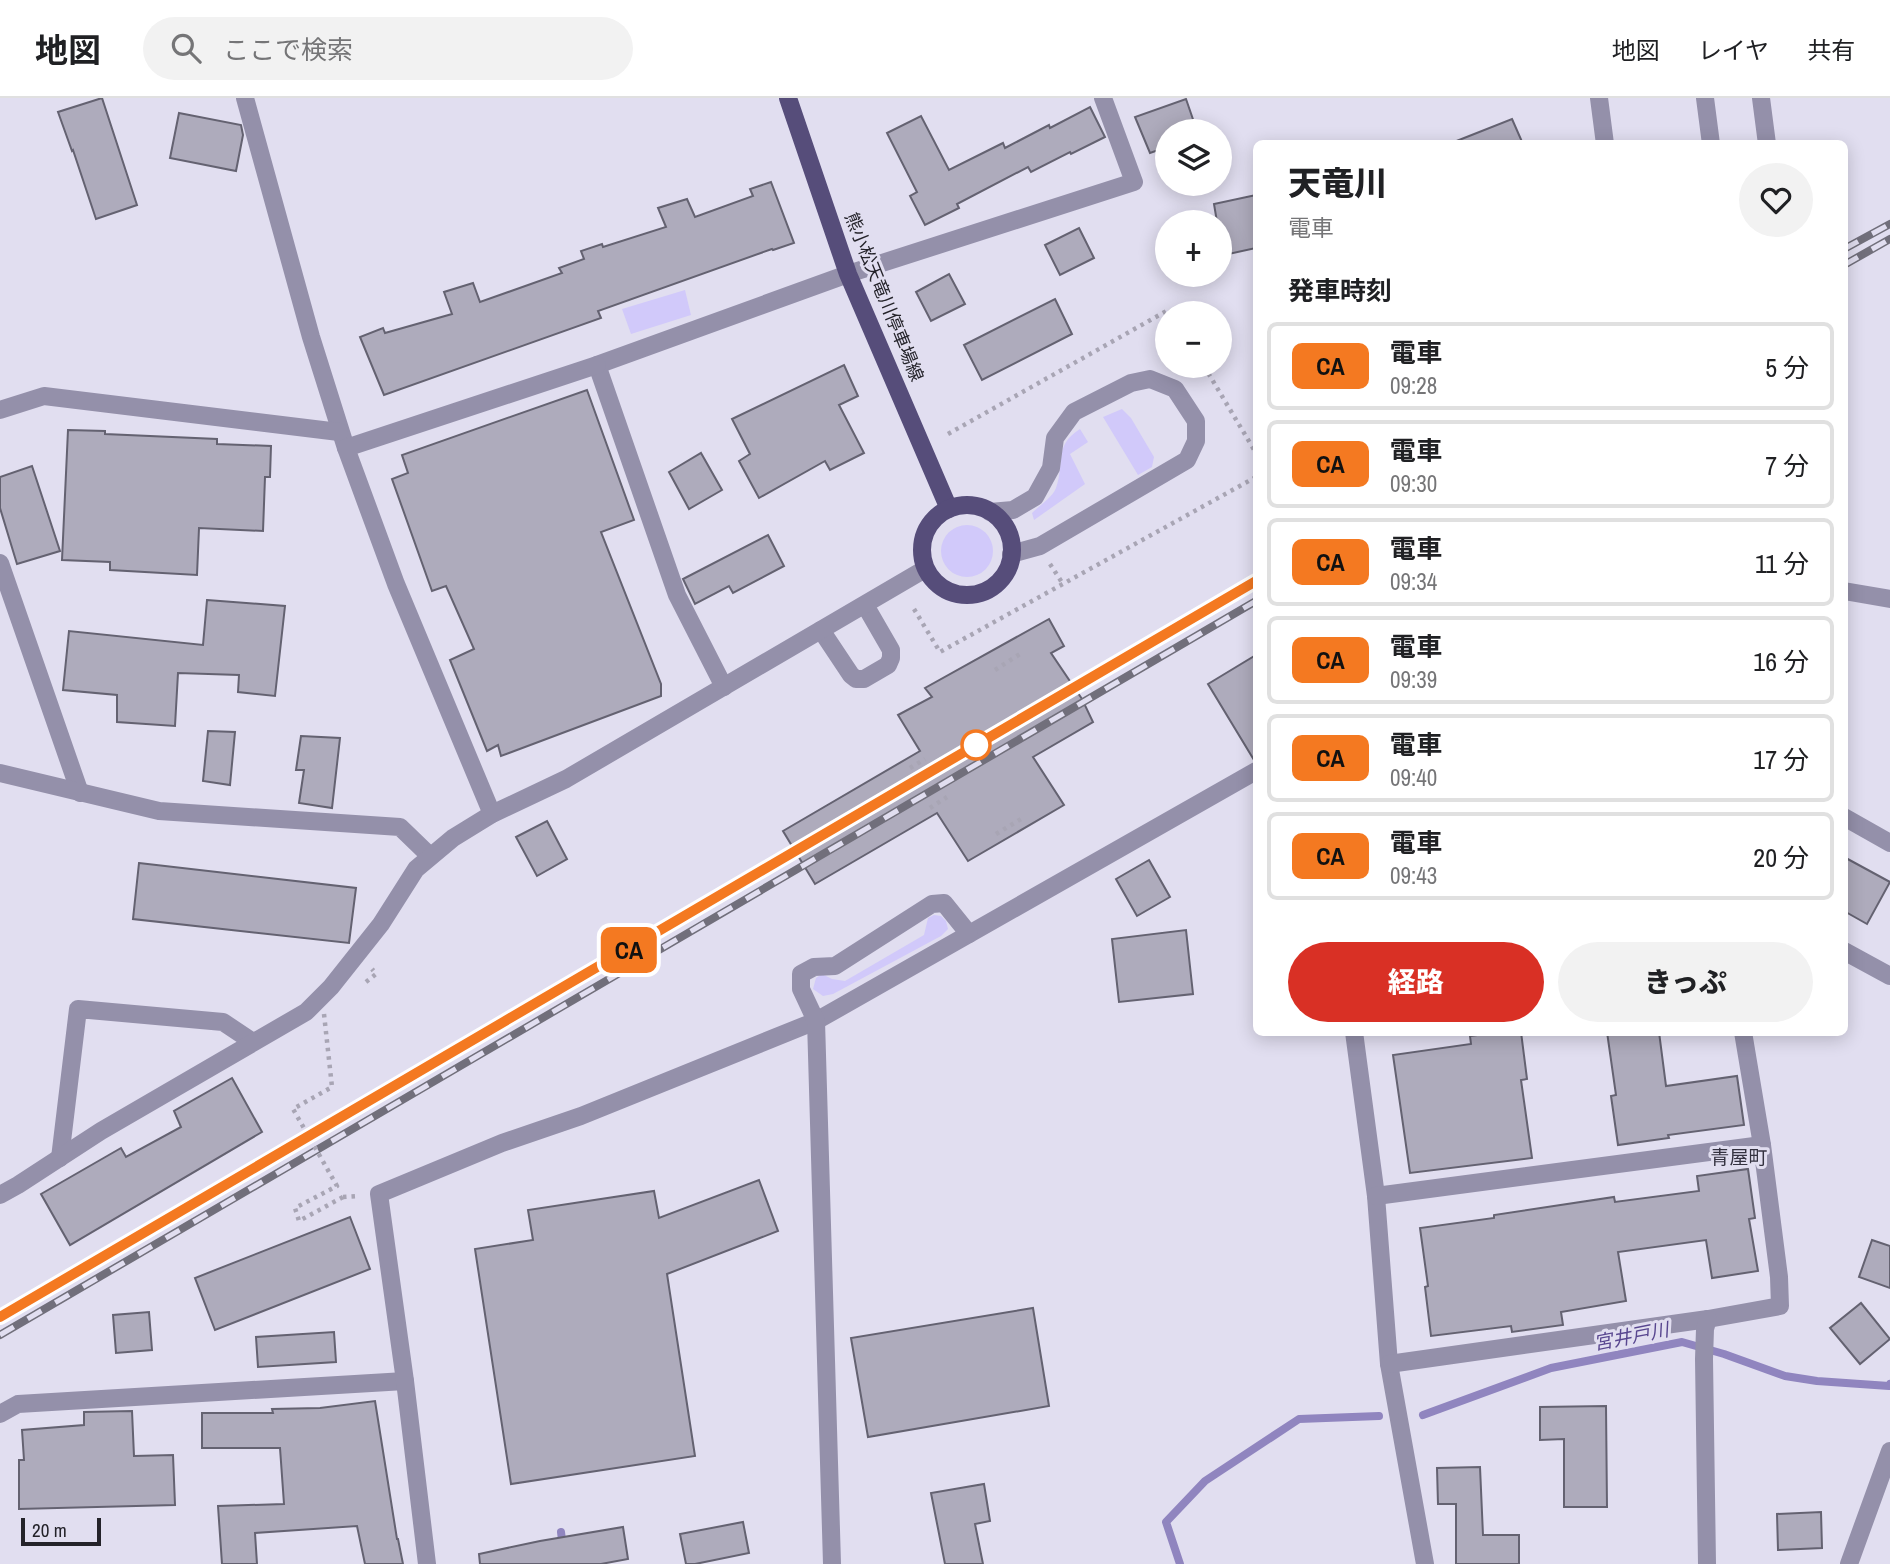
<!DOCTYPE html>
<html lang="ja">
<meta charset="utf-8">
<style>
body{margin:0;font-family:"Archivo Narrow","Noto Sans JP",sans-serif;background:#f2f2f2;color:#202124;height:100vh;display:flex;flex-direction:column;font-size:26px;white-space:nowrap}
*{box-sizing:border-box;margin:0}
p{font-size:23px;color:#757577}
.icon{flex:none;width:38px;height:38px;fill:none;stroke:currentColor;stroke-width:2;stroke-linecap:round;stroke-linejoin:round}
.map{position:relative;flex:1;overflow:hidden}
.side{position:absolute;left:1253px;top:42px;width:595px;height:896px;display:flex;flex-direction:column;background:#fff;border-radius:10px;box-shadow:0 4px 18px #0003}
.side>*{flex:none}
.badge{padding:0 14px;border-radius:10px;font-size:24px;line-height:46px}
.tools{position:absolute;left:1155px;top:21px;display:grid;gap:14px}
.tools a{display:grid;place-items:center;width:77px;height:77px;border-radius:50%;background:#fff;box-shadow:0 4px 18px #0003;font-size:35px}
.scale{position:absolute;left:21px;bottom:18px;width:80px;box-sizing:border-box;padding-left:7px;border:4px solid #24232a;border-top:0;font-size:19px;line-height:24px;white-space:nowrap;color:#24232a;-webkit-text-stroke:5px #e1def0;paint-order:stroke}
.map>.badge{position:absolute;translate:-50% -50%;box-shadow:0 0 0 4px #fff}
h2{padding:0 35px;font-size:26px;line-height:63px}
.round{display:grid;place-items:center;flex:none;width:74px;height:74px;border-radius:37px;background:#f2f2f2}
.overview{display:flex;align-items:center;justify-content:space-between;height:119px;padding:0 35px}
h1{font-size:33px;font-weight:800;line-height:52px}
.primary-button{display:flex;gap:14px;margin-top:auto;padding:14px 35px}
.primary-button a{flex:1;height:80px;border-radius:42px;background:#d93025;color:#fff;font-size:28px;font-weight:800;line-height:80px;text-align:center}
.primary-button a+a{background:#f2f2f2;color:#202124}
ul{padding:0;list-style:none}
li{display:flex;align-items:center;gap:21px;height:88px;margin:0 14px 10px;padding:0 21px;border:4px solid #e0e0e0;border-radius:10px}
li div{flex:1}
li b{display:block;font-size:26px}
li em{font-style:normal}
li .badge{min-width:77px;font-weight:700;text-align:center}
header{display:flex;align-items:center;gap:42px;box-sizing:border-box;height:98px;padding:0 35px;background:#fff;border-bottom:2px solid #e0e0e0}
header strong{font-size:33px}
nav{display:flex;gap:38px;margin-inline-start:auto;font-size:24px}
.search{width:490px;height:63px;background:#f2f2f2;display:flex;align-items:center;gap:18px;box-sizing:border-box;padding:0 24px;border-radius:38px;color:#757577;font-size:26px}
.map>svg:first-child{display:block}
</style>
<header>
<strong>地図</strong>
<div class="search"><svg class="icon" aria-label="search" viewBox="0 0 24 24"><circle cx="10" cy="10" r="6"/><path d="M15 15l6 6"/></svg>ここで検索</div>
<nav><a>地図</a><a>レイヤ</a><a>共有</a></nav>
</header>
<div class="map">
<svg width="1890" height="1466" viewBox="0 0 1890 1466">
<rect width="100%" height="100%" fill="#e1def0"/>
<g fill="#d1c9fa">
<polygon points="685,192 691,217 631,236 622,211"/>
<polygon points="1122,311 1131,320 1154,359 1152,369 1138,377 1103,319"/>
<path d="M1080,331L1088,344L1070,356L1085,386L1034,422L1032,415C1039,408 1052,400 1056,390C1065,365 1053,348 1080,331Z"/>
<circle cx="967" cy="453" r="26"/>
<polygon points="934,817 941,818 946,823 948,831 941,838 833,896 823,898 813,891 816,880 822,876 832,881 845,883 924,837 928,820"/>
</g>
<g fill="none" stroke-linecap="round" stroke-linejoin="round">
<g stroke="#9085bf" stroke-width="8">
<polyline points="1423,1317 1551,1270 1682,1244 1724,1256 1785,1278 1817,1283 1889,1288 1890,1286"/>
<polyline points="561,1434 565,1466"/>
<polyline points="1180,1466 1166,1424 1205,1383 1299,1321 1379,1318"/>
</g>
</g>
<g fill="#aeabbc" stroke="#646271" stroke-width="2">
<polygon points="102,0 137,107 96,121 73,52 72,53 58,14"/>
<polygon points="1186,1 1197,33 1167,33 1167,49 1150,55 1135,19"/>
<polygon points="1090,9 1105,39 1071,56 1070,54 1031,74 1028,69 957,106 959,110 925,127 910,98 917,94 887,35 921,18 949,72 1003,45 1005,50 1049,27 1050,30"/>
<polygon points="179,15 241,27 243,37 236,73 170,60"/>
<polygon points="1512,21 1523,46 1454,46 1454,44"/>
<polygon points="771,84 794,145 773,152 772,151 598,213 601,220 384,297 360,239 383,230 385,235 452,216 444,194 473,185 480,204 562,175 559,170 584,161 581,153 602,146 603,149 666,129 658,110 687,101 695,119 753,98 750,91"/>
<polygon points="1256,97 1256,150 1224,157 1220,136 1220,124 1217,124 1214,106"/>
<polygon points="1079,130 1094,160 1060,177 1045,147"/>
<polygon points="949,176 965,206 931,223 916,194"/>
<polygon points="1055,201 1072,236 982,282 964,247"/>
<polygon points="844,267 858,298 839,307 864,355 830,372 825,363 759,400 739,363 750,356 732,321"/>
<polygon points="587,292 634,422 601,434 661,586 661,598 501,658 498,647 487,653 450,562 474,551 446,488 432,493 392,381 408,375 402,357"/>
<polygon points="68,332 105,333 105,336 217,341 217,346 271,348 270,379 265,379 263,433 199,430 197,477 110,472 110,464 62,462"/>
<polygon points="701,355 722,392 689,411 669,374"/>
<polygon points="32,368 60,453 17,466 0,410 0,379"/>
<polygon points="768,437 784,468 733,495 729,488 695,506 683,481"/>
<polygon points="207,502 285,508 275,598 238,594 239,577 178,575 175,628 117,624 117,597 63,592 69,533 203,547"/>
<polygon points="1049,521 1064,548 1051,555 1082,601 1093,624 1033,659 1064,707 968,763 937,715 815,786 783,733 920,653 898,617 932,599 925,590"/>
<polygon points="1256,557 1256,662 1254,662 1208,586"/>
<polygon points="208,633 235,634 230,687 203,683"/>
<polygon points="301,638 340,640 332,710 299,705 304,672 296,672"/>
<polygon points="547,723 567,761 537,778 516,739"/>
<polygon points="1844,759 1890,784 1867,826 1844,813"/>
<polygon points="1149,762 1170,799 1137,818 1116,781"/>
<polygon points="139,765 356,790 349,845 133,821"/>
<polygon points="1186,832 1193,896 1119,904 1112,841"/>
<polygon points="1500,934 1521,934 1527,981 1521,982 1532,1060 1410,1075 1393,957 1471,946 1470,938"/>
<polygon points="1607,934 1659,934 1666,988 1737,978 1744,1027 1668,1037 1669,1040 1618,1047 1611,998 1616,997"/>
<polygon points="232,980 262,1034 70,1147 41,1096 121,1050 126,1059 181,1029 174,1013"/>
<polygon points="1748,1071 1755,1120 1749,1121 1758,1173 1712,1180 1706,1142 1618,1154 1626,1203 1561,1214 1563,1227 1512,1234 1511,1228 1431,1238 1425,1189 1428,1188 1420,1130 1494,1120 1494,1117 1614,1099 1615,1104 1699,1093 1697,1078"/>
<polygon points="759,1082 778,1133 667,1176 695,1358 511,1386 475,1151 533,1142 528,1112 654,1093 659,1120"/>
<polygon points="350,1119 370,1171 215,1232 195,1180"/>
<polygon points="1872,1142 1890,1148 1890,1190 1859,1179"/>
<polygon points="1861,1205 1890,1241 1860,1266 1830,1230"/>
<polygon points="1033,1210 1049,1308 868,1339 851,1240"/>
<polygon points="149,1214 152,1252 116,1255 113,1217"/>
<polygon points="334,1234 336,1264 258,1269 256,1239"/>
<polygon points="375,1303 397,1441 398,1441 403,1466 365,1466 357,1428 255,1435 257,1466 222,1466 218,1408 284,1406 280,1350 202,1350 202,1315 273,1315 272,1311 320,1310"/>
<polygon points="1606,1308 1607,1409 1564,1409 1564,1341 1540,1342 1540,1309"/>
<polygon points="132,1313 134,1358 173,1357 175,1407 19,1411 19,1362 24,1362 22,1332 84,1327 84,1314"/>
<polygon points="1480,1369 1483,1437 1519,1437 1519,1466 1456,1466 1456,1406 1438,1406 1437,1370"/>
<polygon points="984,1386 990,1423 975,1426 983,1466 945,1466 931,1395"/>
<polygon points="1821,1414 1822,1450 1778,1452 1777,1416"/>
<polygon points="743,1424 749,1455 695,1466 686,1466 680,1436"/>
<polygon points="623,1429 628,1461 601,1466 480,1466 479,1456 540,1443"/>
</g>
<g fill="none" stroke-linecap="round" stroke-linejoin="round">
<g stroke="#a8a5b4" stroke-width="4.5" stroke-dasharray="3.5 5" stroke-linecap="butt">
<polyline points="1204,268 1256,355"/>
<polyline points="948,336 1170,211 1173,215"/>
<polyline points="1050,466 1063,486"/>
<polyline points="914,511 940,554 1256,379"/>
<polyline points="995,572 1020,556"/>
<polyline points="910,670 925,661"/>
<polyline points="930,710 947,699"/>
<polyline points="996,736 1021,721"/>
<polyline points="366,884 376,876 372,871"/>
<polyline points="343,1099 358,1098"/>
</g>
<g stroke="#9490aa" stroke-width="18">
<polyline points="245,0 311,239 346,350"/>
<polyline points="1599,0 1605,46"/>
<polyline points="1705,0 1711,46"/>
<polyline points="1761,0 1767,46"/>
<polyline points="0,312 44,298 339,334"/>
<polyline points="990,414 1013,412 1035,399 1051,370 1055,340 1074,314 1131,285 1150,281 1175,291 1196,323 1196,343 1187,362 1040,448 1011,456"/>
<polyline points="0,465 80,695"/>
<polyline points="1844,493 1890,501"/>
<polyline points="821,532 851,577 856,581 864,581 888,567 891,560 891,552 865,507"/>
<polyline points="724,589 677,497 597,267 848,176 1134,84 1103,0"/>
<polyline points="0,675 159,713 400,729 430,758"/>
<polyline points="492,716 396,486 346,350 597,267"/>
<polyline points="1844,719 1890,745"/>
<polyline points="1844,853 1890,878"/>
<polyline points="1354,934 1376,1098 1389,1266 1425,1466"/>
<polyline points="60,1060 78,911 223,924 253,944"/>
<polyline points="0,1097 18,1087 101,1033 306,914 331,889 381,826 416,771 453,740 492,716 566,681 925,471"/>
<polyline points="1376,1098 1762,1047"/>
<polyline points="1389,1266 1708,1221 1780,1208 1779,1179 1762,1047 1743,934"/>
<polyline points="0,1316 18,1306 405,1283"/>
<polyline points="427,1466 405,1283 379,1096 502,1045 581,1018 816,923 1256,673"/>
<polyline points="832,1466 816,923 801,891 801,876 814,869 835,868 932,806 944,805 969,836"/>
<polyline points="1707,1466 1704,1261 1705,1231 1708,1221"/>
<polyline points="1849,1466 1890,1353"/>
</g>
<g stroke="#564d7a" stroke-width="18">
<polyline points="788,0 848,176 949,411"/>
<circle cx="967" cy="452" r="45"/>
</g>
<g stroke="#716f7b" stroke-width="8">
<g id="rail">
<polyline points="1844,151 1890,126"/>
<polyline points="1844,167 1890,141"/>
<polyline points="0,1219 1256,483"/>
<polyline points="0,1237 1256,503"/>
</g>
</g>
<use href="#rail" stroke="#e1def0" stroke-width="5" stroke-dasharray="16" stroke-linecap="butt"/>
<polyline stroke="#a8a5b4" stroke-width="4.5" stroke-dasharray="3.5 5" stroke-linecap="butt" points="324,916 332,989 293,1011 337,1088 295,1110 299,1123 343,1099"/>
</g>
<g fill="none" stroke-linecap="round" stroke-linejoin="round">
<g stroke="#fff" stroke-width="16">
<polyline id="line" points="0,1219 1256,483"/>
</g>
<use href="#line" stroke="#f47921" stroke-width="10"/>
</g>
<circle fill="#fff" stroke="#f47921" stroke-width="3.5" cx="976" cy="647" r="14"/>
<g text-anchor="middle" stroke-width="6" stroke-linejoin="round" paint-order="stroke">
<g font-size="18" fill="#24232a" stroke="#e1def0">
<text transform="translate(884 199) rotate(68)" y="6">熊小松天竜川停車場線</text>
</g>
<g font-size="19" fill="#343240" stroke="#e1def0">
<text x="1739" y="1066">青屋町</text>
</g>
<g font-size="19" font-style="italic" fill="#58468f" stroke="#e1def0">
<text transform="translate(1631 1238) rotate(-11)" y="7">宮井戸川</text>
</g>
</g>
</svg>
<div class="tools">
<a><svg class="icon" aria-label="layers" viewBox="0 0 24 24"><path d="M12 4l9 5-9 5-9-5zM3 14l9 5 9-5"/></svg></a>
<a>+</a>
<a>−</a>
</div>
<div class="scale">20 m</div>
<b class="badge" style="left:629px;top:852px;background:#f47921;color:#111">CA</b>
<section class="side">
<div class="overview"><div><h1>天竜川</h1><p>電車</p></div><a class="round"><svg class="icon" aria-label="heart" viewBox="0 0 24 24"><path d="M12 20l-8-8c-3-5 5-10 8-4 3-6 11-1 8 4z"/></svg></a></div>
<h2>発車時刻</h2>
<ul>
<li><span class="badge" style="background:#f47921;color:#111">CA</span><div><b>電車</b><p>09:28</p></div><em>5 分</em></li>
<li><span class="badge" style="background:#f47921;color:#111">CA</span><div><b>電車</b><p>09:30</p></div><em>7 分</em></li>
<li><span class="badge" style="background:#f47921;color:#111">CA</span><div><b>電車</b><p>09:34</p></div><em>11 分</em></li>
<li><span class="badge" style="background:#f47921;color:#111">CA</span><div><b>電車</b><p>09:39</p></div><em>16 分</em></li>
<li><span class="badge" style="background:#f47921;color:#111">CA</span><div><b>電車</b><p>09:40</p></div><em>17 分</em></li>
<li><span class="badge" style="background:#f47921;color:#111">CA</span><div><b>電車</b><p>09:43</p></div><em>20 分</em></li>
</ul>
<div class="primary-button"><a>経路</a><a>きっぷ</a></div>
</section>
</div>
